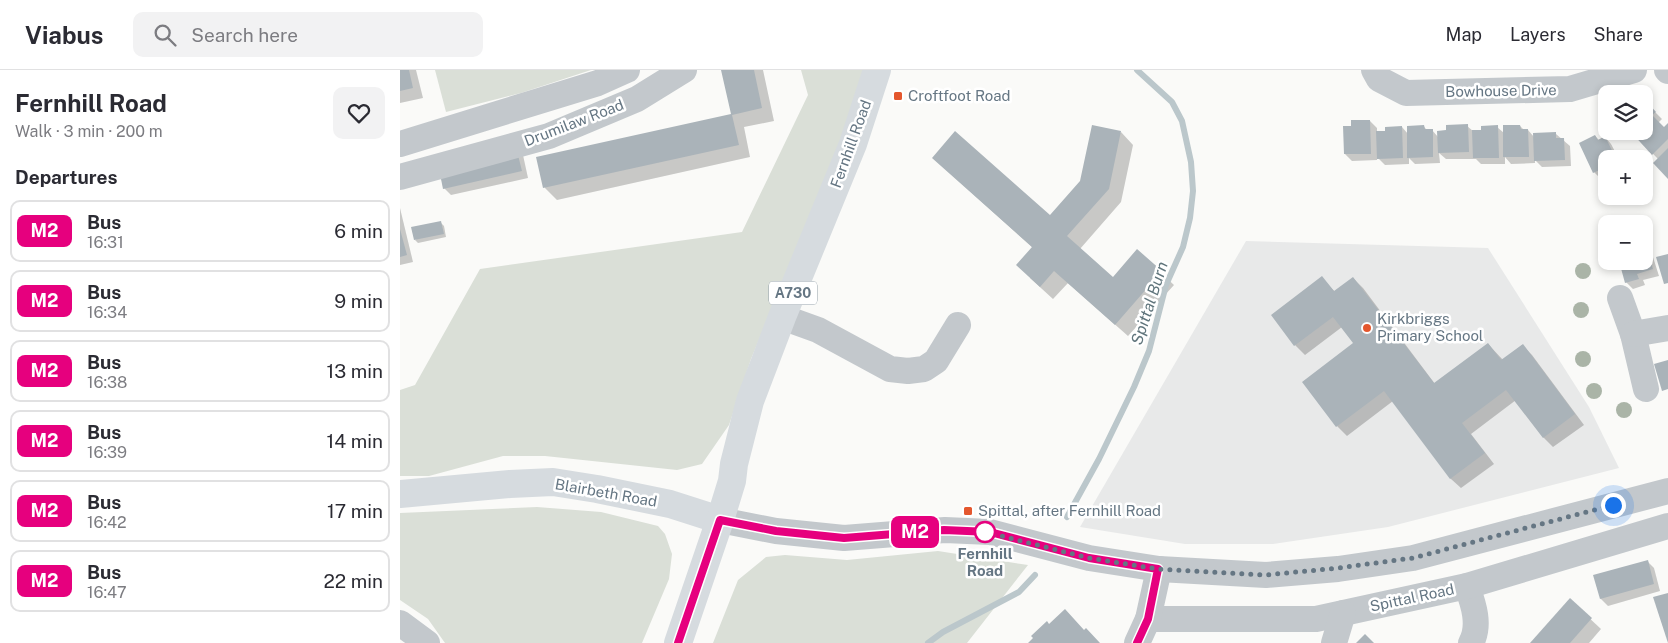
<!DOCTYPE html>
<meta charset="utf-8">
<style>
body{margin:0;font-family:"Public Sans",sans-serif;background:#f2f2f3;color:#2b2b33;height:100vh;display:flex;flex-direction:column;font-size:19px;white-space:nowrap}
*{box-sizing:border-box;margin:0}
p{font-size:16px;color:#7c7c81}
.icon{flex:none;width:28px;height:28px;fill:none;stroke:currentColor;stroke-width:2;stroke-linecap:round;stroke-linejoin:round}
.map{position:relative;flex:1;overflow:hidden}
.sheet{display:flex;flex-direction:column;background:#fff;width:400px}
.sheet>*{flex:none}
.badge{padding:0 10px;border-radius:8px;font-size:18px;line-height:32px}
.tools{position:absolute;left:1198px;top:15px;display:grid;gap:10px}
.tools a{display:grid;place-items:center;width:55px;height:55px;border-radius:10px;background:#fff;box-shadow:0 2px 8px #0003;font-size:25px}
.you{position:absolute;width:25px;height:25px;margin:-12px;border:4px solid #fff;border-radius:50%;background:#1a73e8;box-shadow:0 0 0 8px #1a73e833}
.map>.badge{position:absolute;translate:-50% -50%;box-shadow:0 0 0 2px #fff}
h2{padding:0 15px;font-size:19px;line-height:45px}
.round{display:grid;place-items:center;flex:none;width:52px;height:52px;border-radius:10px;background:#f2f2f3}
.headline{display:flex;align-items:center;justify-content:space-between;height:85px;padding:0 15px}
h1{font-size:24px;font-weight:700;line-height:38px}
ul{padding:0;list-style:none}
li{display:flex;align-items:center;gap:15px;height:62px;margin:0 10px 8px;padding:0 5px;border:2px solid #e1e1e2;border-radius:10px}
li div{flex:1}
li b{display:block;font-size:19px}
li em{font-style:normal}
li .badge{min-width:55px;font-weight:700;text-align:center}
header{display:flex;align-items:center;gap:30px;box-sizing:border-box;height:70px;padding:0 25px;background:#fff;border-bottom:1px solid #e1e1e2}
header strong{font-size:24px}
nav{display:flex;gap:28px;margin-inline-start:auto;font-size:18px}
.search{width:350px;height:45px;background:#f2f2f3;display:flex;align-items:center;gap:12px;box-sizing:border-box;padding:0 18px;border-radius:10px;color:#7c7c81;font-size:19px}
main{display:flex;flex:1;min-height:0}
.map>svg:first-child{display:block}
</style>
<header>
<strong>Viabus</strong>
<div class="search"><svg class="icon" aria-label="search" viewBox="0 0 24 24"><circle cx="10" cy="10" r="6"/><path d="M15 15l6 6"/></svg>Search here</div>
<nav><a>Map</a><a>Layers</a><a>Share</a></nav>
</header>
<main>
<section class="sheet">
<div class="headline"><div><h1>Fernhill Road</h1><p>Walk · 3 min · 200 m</p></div><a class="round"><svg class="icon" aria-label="heart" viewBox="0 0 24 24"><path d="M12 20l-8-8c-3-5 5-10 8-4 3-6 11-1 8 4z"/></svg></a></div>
<h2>Departures</h2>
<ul>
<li><span class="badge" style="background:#e6007e;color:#fff">M2</span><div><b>Bus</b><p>16:31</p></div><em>6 min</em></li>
<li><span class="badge" style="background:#e6007e;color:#fff">M2</span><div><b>Bus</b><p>16:34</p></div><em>9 min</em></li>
<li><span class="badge" style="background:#e6007e;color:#fff">M2</span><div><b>Bus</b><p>16:38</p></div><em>13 min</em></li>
<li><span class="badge" style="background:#e6007e;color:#fff">M2</span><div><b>Bus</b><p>16:39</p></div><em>14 min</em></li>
<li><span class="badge" style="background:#e6007e;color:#fff">M2</span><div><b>Bus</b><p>16:42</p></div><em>17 min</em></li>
<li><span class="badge" style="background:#e6007e;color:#fff">M2</span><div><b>Bus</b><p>16:47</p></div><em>22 min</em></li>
</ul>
</section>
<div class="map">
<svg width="1268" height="573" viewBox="0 0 1268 573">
<rect width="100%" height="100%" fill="#fafaf8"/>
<polygon fill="#e8e9e9" points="846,171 1088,178 1189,337 1219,398 988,457 873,474 785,474 680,457"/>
<g fill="#dadfd7">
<polygon points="35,0 191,0 121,23 46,42"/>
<polygon points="401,0 464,0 431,97 351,289 329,355 302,394 277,400 145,386 103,386 29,406 0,406 0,320 15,315 80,199 342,162 408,25"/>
<polygon points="137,437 201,442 258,456 265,464 272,484 269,509 242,573 45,573 28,549 0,530 0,443"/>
<polygon points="538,481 628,495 567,573 313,573 338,510 366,487 385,485 447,490"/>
</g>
<g fill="#0003">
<polygon points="0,0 16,0 23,28 0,33"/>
<polygon points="322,0 363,0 374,51 344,57 350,87 157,130 145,118 138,88 332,45"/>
<polygon points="1248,35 1262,49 1258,53 1264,59 1268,55 1268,107 1254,93 1258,89 1231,61 1244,61 1244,39"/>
<polygon points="970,51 977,58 977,62 987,62 1002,57 1008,64 1024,57 1028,61 1032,60 1038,67 1067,56 1073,61 1082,61 1097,57 1104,63 1120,56 1124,60 1128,60 1134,67 1156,64 1170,76 1171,96 1142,97 1135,90 1135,93 1111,94 1105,87 1105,94 1081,94 1076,89 1046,89 1039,83 1040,93 1015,94 1009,88 1009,94 985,95 977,87 977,90 952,91 945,84 952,57"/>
<polygon points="721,62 733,75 721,132 680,179 713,209 738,181 774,215 728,266 668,213 653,229 630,208 633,178 533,88 650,147 681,112"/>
<polygon points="1195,66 1199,70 1205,67 1211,74 1219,89 1206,89 1206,106 1201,109 1194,102"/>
<polygon points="123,85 128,108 51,125 44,118"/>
<polygon points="0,138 13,192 0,195"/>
<polygon points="41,153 44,156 46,167 18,173 15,170"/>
<polygon points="1244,178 1246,178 1252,184 1259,206 1243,210 1245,215 1233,219 1226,212 1244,191"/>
<polygon points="922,208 935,222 953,208 963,218 1035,314 1088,274 1103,290 1122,275 1132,285 1184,355 1153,377 1144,368 1116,330 1071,364 1094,394 1061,418 1051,409 993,331 947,366 937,356 955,274 942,257 905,285 895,275"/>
<polygon points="1247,491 1254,498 1260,521 1208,536 1201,529 1195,506"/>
<polygon points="1170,530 1201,559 1189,573 1132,573"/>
</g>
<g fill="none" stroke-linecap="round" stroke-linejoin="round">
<g stroke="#bbc7cb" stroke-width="6">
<polyline points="667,447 699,389 734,317 749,281 766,215 783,177 790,148 793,121 791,92 782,51 772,32 737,0"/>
<polyline points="528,573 543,562 619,522 635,505"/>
</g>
</g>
<g fill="#aab3b9">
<polygon points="0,0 9,0 13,18 0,21"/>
<polygon points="321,0 354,0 362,38 332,45 339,75 143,118 136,87 331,44"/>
<polygon points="1248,33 1256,42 1252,45 1264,57 1268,53 1268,69 1252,85 1230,61 1244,61 1244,37"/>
<polygon points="951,50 970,50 971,84 944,84 943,56 951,56"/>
<polygon points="1068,54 1069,82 1038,83 1037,61 1046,60 1046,55"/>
<polygon points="692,55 721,61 709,119 667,166 713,207 737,179 762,201 715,255 654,201 640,217 616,195 632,177 532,88 555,61 650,145 680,111"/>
<polygon points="1024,55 1025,59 1033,59 1033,87 1007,88 1007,56"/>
<polygon points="1098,55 1099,88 1073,88 1072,60 1081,60 1081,56"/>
<polygon points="1103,55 1120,55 1121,59 1128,59 1129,87 1103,87"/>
<polygon points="1002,56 1003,88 977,89 976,61 985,61 985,57"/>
<polygon points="1156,62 1156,68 1164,68 1165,90 1134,91 1133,63"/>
<polygon points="1195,65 1198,70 1205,66 1216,89 1206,89 1206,97 1193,103 1179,73"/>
<polygon points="116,77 122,101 43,119 38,94"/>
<polygon points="1268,78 1268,109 1253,93"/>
<polygon points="41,151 44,164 14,170 11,157"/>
<polygon points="0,159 7,185 0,187"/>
<polygon points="1246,176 1253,199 1237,204 1239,209 1225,213 1219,191 1244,191 1244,177"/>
<polygon points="1268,184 1268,213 1264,214 1256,187"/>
<polygon points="922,206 934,221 953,207 1034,313 1088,273 1101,290 1123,274 1175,344 1143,368 1106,320 1062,353 1085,383 1050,409 984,321 936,357 902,312 953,273 933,247 894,276 871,245"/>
<polygon points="1268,290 1268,319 1262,321 1254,294"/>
<polygon points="1248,490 1254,514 1200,529 1193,505"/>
<polygon points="1268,523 1268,573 1253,527"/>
<polygon points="1170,528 1192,548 1170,573 1130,573"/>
<polygon points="665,539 684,560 686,558 700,573 628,573 633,568 631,566 647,551 649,554"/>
<polygon points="965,564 974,573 956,573"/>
</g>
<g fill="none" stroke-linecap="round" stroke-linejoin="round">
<g stroke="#c3c8cc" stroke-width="26">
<polyline points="974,0 979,9 1006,23 1170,19 1234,0"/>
<polyline points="1267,0 1268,1"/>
<polyline points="0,74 198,13 227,0"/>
<polyline points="0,107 149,66 237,29 284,0"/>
<polyline points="1220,228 1233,264 1246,319"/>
<polyline points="382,247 418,260 490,299 508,301 524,299 536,291 558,255"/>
<polyline points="1233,264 1268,258"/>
<polyline points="320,450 376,461 444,468 545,460 590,462 689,488 759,499 866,505 938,499 1013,488 1268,421"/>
<path d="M1067,516C1073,533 1081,555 1071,573"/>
<polyline points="748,549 916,549 1067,516 1268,456"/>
<polyline points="0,553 27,573"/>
<polyline points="737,573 748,549 759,499"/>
<polyline points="934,573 943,543"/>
</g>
<g stroke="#d6dbdf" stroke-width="28">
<polyline points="0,424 110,414 153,412 197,419 270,434 320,450"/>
<polyline points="278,573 320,450 332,411 334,394 350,331 382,247 453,74 477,0"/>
</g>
</g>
<g fill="#aab4a7">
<circle cx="1183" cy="201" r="8"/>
<circle cx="1181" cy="240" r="8"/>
<circle cx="1183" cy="289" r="8"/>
<circle cx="1194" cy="321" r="8"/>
<circle cx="1224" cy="340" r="8"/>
</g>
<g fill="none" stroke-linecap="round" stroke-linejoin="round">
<g stroke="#fff" stroke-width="11">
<polyline id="line" points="278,573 320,450 376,461 444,468 544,460 590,462 689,488 758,499 748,549 737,573"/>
</g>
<use href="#line" stroke="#e6007e" stroke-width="8"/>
<polyline stroke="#657683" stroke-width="5" stroke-dasharray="0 9" points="585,462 689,488 758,499 866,505 938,498 1013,488 1213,435"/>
</g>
<g fill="#e4572e" stroke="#fff" stroke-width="2">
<rect x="493" y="21" width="10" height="10" rx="2.5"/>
<circle cx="967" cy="258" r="5"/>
<rect x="563" y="436" width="10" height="10" rx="2.5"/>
</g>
<circle fill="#fff" stroke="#e6007e" stroke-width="2.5" cx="585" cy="462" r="10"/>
<g text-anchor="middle" stroke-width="5" stroke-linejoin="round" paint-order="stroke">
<rect fill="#fff" stroke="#939fa8" stroke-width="1" x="369" y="211.5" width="48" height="23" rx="4"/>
<g font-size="14" font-weight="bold" fill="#657683">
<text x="393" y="228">A730</text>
</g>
<g font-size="15" fill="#657683" stroke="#fff">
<text transform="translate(1101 21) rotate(-1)" y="5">Bowhouse Drive</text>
<text transform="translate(174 53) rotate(-21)" y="5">Drumilaw Road</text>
<text transform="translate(451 74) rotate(-70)" y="5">Fernhill Road</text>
<text transform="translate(206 423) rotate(10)" y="5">Blairbeth Road</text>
<text transform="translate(1012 528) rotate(-12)" y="5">Spittal Road</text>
</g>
<g font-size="15" fill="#657683" stroke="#fff" text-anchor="start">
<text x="508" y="31">Croftfoot Road</text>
<text x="977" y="254">Kirkbriggs<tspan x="977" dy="17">Primary School</tspan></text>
<text x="578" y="446">Spittal, after Fernhill Road</text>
</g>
<g font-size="15" font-weight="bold" fill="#657683" stroke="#fff">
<text x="585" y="489">Fernhill<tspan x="585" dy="17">Road</tspan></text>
</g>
<g font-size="16" font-style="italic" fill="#60757c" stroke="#fff">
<text transform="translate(749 233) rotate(-72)" y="6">Spittal Burn</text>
</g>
</g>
</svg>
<div class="tools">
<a><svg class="icon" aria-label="layers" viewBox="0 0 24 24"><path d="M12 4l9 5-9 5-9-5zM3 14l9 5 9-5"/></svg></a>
<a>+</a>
<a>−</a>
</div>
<div class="you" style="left:1213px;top:435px"></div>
<b class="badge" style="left:515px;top:462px;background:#e6007e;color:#fff">M2</b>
</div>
</main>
